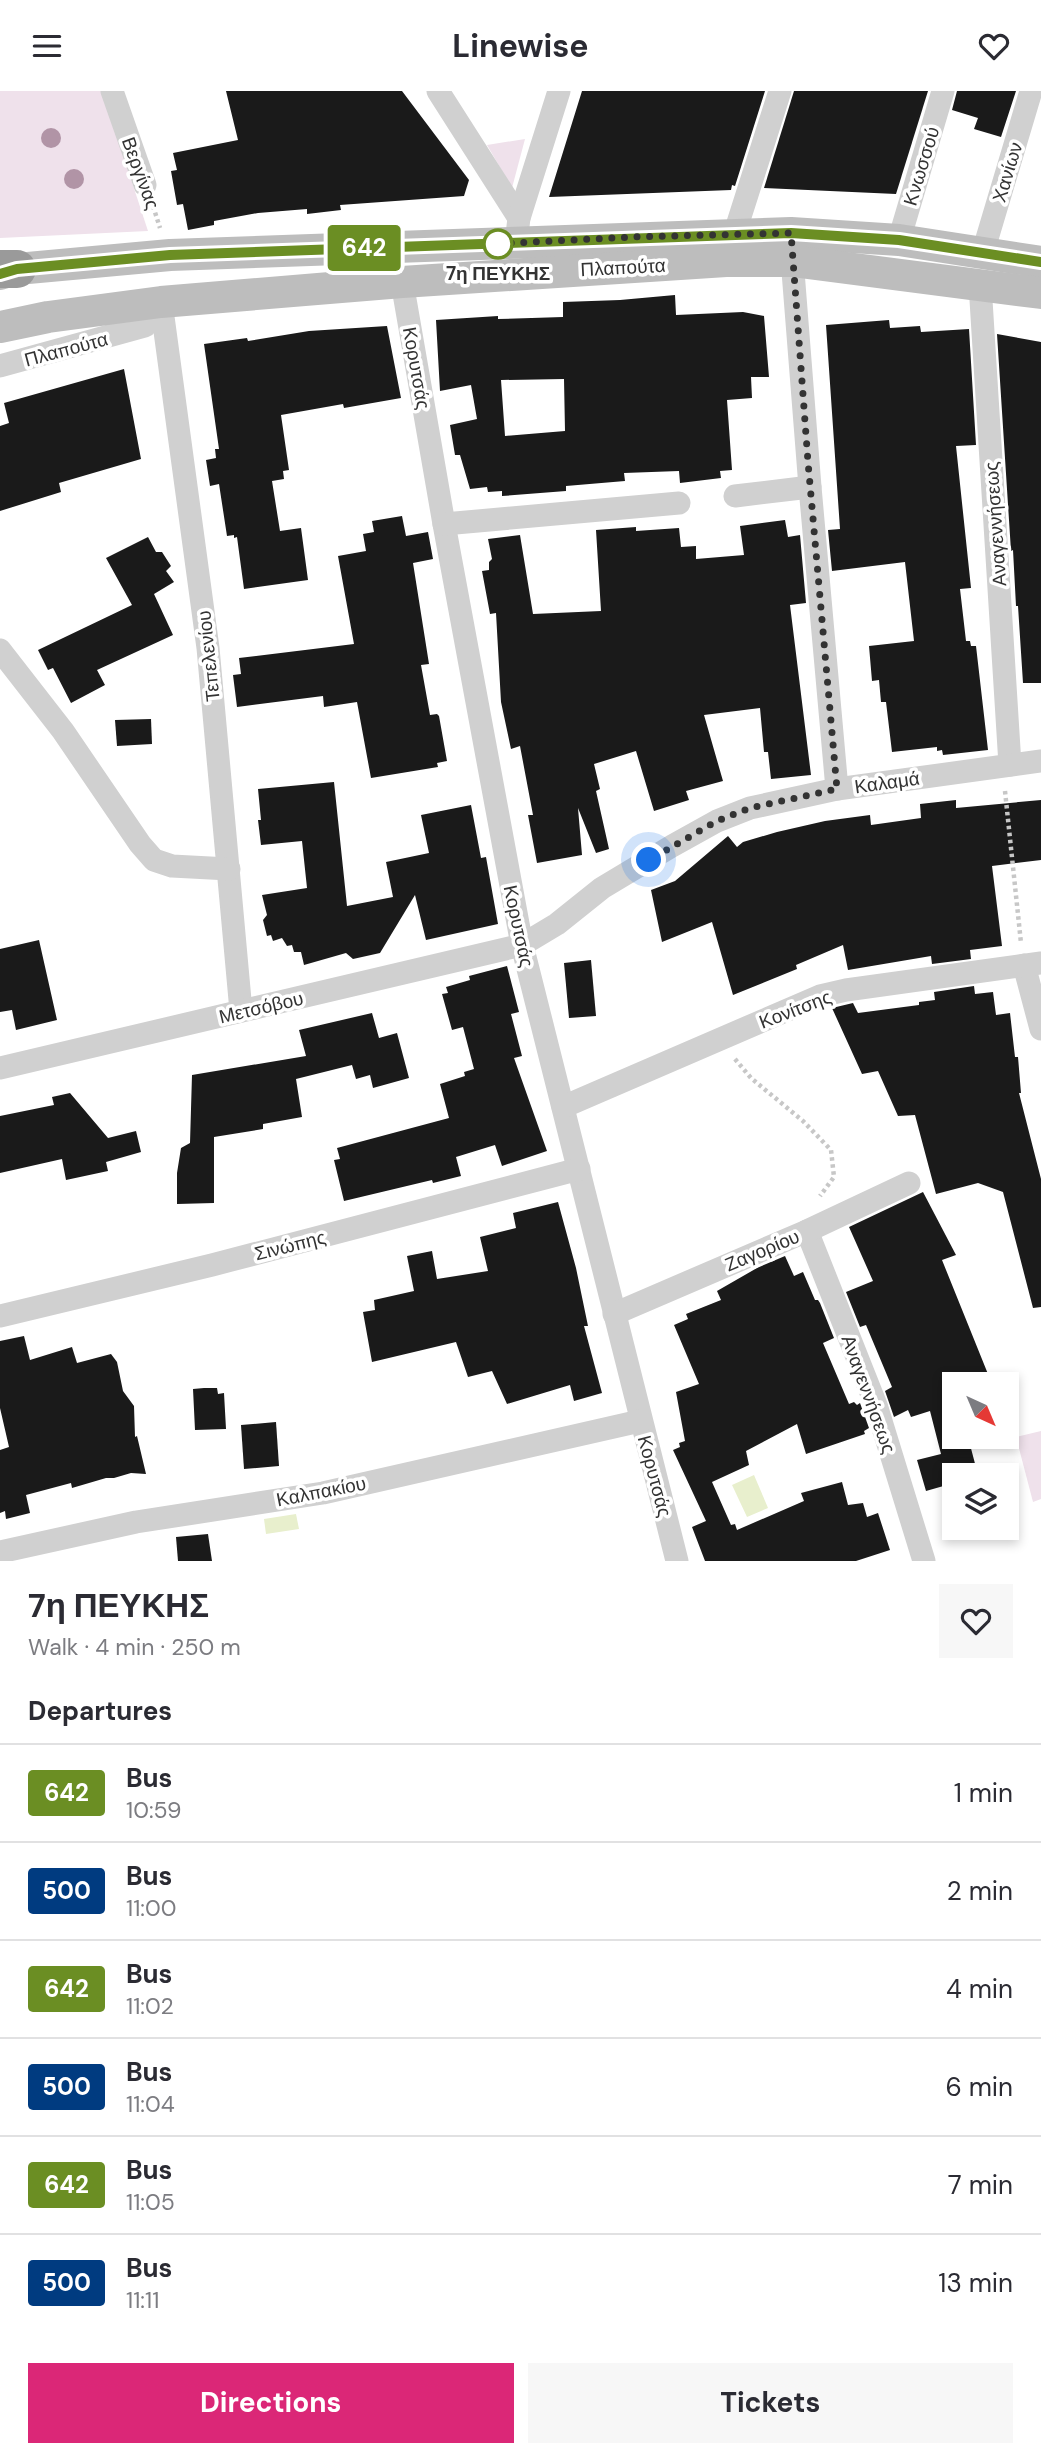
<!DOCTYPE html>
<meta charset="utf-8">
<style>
body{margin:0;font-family:"DM Sans",sans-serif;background:#f7f7f7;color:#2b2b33;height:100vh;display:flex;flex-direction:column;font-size:26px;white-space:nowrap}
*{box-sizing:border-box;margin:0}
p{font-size:23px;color:#7c7c81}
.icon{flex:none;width:38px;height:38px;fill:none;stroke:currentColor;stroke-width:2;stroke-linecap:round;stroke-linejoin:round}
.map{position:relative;height:1470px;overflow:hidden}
.side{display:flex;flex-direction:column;background:#fff;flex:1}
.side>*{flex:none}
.badge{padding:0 14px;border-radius:5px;font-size:24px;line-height:46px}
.needle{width:46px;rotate:136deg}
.buttons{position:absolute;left:942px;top:1281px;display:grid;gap:14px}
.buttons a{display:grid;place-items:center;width:77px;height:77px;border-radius:0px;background:#fff;box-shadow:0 4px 10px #0003;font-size:35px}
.you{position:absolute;width:35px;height:35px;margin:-18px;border:5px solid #fff;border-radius:50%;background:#1a73e8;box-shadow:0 0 0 10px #1a73e833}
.map>.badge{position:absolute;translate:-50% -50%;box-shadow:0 0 0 4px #fff}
h2{padding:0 28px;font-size:26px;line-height:63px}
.round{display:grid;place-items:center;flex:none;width:74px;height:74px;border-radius:0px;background:#f7f7f7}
.head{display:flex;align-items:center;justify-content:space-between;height:119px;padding:0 28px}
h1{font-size:33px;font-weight:700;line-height:52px}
.action{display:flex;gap:14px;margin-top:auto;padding:14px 28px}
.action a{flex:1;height:80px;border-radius:0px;background:#db2777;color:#fff;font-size:28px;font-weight:700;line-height:80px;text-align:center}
.action a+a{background:#f7f7f7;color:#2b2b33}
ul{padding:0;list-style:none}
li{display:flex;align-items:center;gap:21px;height:98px;padding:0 28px;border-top:2px solid #e1e1e2}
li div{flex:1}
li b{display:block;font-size:26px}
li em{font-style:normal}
li .badge{min-width:77px;font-weight:700;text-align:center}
header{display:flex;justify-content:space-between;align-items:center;height:91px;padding:0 28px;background:#fff;font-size:32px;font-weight:700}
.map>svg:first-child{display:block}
</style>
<header><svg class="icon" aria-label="menu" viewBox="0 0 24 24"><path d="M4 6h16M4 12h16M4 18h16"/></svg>Linewise<svg class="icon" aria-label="heart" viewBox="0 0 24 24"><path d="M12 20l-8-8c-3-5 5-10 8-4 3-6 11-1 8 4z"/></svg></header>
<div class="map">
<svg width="1041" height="1470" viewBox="0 0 1041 1470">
<rect width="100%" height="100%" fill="#fff"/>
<g fill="#efe1eb">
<polygon points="0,0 102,0 148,140 0,147"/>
<polygon points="525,48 512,97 487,54"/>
<polygon points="1041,1340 1041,1408 1033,1411 1016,1346"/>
</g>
<g fill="#e8efcd">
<polygon points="754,1384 768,1417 747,1426 732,1394"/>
<polygon points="296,1423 299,1438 266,1443 264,1428"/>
</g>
<g fill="#1a1a1a" fill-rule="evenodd">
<polygon points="226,0 402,0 469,89 464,105 340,114 341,119 307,123 307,118 258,122 214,130 214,134 188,139 183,113 177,114 171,80 177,79 173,62 238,49"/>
<polygon points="582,0 765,0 735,95 732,94 731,99 549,106"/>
<polygon points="794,0 928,0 896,103 764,97"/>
<polygon points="957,0 1016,0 1001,46 974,38 978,27 952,19"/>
<path d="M675,204L676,224L743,221L764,225L769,286H751L752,307L727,309L732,379L720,380L721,387L680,392L679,380L624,382L625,390L566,395V400L502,405V400L488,401L487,396L470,398L460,364H455L450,334L477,328L471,294L440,300L436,229L498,225V228L563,226V211L620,209ZM564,288L565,340L505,345L501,289Z"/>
<polygon points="889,229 890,237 920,235 921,241 969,238 976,354 956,355 971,497 960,498 966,550 970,550 971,555 976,555 988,659 943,664 942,659 937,660 937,656 892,661 886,611 881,611 879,589 872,590 869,555 914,550 905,471 832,480 828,439 840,438 826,234"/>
<polygon points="387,235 401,307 344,317 343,313 281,324 289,379 283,380 284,388 272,390 280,440 301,437 308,489 244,498 237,446 234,447 234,444 227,445 219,393 210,395 206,369 216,367 215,358 219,358 204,253 247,247 248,250 309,240"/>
<polygon points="997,243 1041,251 1041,592 1023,592 1018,515 1016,515 1013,459 1011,460"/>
<polygon points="124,278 141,368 59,392 61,401 0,420 0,335 9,332 4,312"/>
<polygon points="402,425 406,445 428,441 433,468 413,472 429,573 421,574 430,624 437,623 439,625 447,670 437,672 438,676 371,687 357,611 324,616 323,605 237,616 233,584 241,583 239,567 354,553 338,465 366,460 363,443 374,441 372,430"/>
<polygon points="785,429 788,446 800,444 806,512 790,514 811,684 771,688 768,661 764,661 760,617 704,624 723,690 686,700 689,709 654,720 636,660 594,673 600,698 596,700 609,758 596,762 578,717 582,764 537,772 528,724 533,724 520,655 511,658 501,611 496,522 490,523 482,480 489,479 489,471 492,468 488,448 520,444 533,523 601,520 596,439 636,436 636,440 679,437 681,456 696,455 696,468 744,464 740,435"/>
<polygon points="148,446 156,461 162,461 171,475 166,480 174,491 154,503 173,544 97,579 105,594 71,612 53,577 48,579 38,559 132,514 106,467"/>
<polygon points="151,628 152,653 117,655 115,629"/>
<polygon points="334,691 347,815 393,806 386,771 429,762 421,724 471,714 481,767 486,766 498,833 426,849 415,804 380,862 353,868 346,862 304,874 301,861 294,861 292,854 287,855 282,847 273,850 271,844 267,845 263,829 267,824 262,804 307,797 302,750 261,754 258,729 261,729 258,698"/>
<polygon points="956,709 956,717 1041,709 1041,769 992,775 1002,855 970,859 971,868 932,873 931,865 848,879 843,854 796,874 797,878 733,904 712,831 662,851 651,799 675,790 728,745 737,756 743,751 777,741 825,730 870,724 871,734 921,727 920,713"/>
<polygon points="39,849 57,929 16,939 12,919 0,921 0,858"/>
<polygon points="591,869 596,925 569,927 564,872"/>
<polygon points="507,875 519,921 511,923 522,965 514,967 547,1060 502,1075 495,1054 456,1066 461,1085 433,1092 432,1089 344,1110 334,1069 340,1068 337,1057 449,1027 440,993 465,985 464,981 474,978 463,936 452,939 442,903 448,902 446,896 470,889 469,885"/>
<polygon points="974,895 975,903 993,901 996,924 1010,922 1015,966 1018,966 1021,1002 1019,1002 1041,1088 1041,1216 1033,1217 1003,1101 978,1092 936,1103 915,1024 898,1025 878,980 862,983 832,917 853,912 858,922 919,914 919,911 935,909 934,901"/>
<polygon points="372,922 379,947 397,942 409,987 373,997 370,984 356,988 352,974 296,988 302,1026 263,1033 263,1038 214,1046 214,1112 177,1113 177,1082 181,1057 190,1052 192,984 306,965 299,939"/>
<polygon points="70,1002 108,1047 136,1040 141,1061 106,1071 108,1080 66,1089 62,1068 0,1082 0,1025 54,1014 52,1006"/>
<polygon points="923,1101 956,1164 942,1169 992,1293 955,1293 954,1291 954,1346 968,1346 978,1384 954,1384 954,1392 926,1400 917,1369 941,1363 930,1320 911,1326 908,1319 894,1326 885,1300 892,1296 866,1234 860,1236 846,1201 873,1190 849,1136"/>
<polygon points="558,1111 576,1177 588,1235 584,1235 602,1302 574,1310 570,1294 507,1313 492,1280 468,1286 456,1251 372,1271 363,1221 375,1219 374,1209 414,1200 407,1165 432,1160 437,1188 488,1180 480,1146 516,1137 513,1122"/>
<polygon points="785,1165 794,1185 803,1181 815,1209 818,1209 820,1212 834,1247 823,1252 849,1313 854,1311 857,1314 860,1312 869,1337 864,1340 865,1343 806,1363 797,1333 746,1360 749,1374 712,1391 731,1434 735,1433 737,1439 804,1410 801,1402 842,1391 848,1414 863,1412 867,1426 878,1422 890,1459 856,1470 705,1470 692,1436 706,1430 673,1359 680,1356 679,1352 685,1350 676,1301 699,1293 674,1234 688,1228 686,1223 721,1209 717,1200 757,1177"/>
<polygon points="24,1245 30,1269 72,1256 77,1272 111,1263 117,1271 123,1300 134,1315 135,1346 137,1345 146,1383 131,1382 114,1387 106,1387 72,1397 71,1392 26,1404 30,1422 6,1428 5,1420 0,1422 0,1359 9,1356 0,1317 0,1250"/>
<polygon points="204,1297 217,1297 218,1303 224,1302 226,1338 195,1339 193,1298"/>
<polygon points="276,1331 279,1375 244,1378 241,1334"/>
<polygon points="208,1443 212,1470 178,1470 176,1446"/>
</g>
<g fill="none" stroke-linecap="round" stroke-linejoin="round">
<g stroke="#c7c7c7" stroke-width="4.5" stroke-dasharray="3.5 3.5" stroke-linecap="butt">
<polyline points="153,115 160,137"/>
<polyline points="1005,700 1021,852"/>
<polyline points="735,968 751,987 803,1030 831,1059 834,1086 820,1105"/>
</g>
<g stroke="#d0d0d0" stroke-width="23">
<polyline points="112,0 145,94"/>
<polyline points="438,0 519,127"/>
<polyline points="899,149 943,0"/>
<polyline points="516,152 519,127 559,0"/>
<polyline points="791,155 810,396 837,698"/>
<polyline points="730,157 780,0"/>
<polyline points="983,161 1031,0"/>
<polyline points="402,191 444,433 522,854 677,1470"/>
<polyline points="980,193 1010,674"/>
<polyline points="161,211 208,557 241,920"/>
<polyline points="0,275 145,235 161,211"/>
<polyline points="735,405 810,396"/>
<polyline points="444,433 679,412"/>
<polyline points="0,559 63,640 140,753 154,769 172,775 229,778"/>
<polyline points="1024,874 1041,938"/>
<polyline points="0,977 522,854 557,833 602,797 672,755 717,730 750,717 837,698 1041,670"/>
<polyline points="563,1016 820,905 846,899 1041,872"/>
<polyline points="807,1140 876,1314 924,1470"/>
<polyline points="614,1223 807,1140 909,1092"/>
<polyline points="0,1225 212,1174 579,1078"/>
<polyline points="0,1461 136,1431 323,1402 640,1330"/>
</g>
<g stroke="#bdbdbd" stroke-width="32">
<polyline points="0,183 17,178 170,164 791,142 899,149 1041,171"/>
<polyline points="0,236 48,226 161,211 402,191 726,170 792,170 1041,202"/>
</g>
<polyline stroke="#9a9a9a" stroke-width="38" points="0,178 17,178"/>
</g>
<g fill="#b194a6">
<circle cx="51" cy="47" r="10"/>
<circle cx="74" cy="88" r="10"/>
</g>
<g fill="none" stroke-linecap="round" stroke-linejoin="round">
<g stroke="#fff" stroke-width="16">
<polyline id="line" points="0,183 17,178 170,164 791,142 899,149 1041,171"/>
</g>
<use href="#line" stroke="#6b8e23" stroke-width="10"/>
<polyline stroke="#333" stroke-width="7" stroke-dasharray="0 12.6" points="498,153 492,153 632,146 791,142 808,371 837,698 750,717 717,730 649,769"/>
</g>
<circle fill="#fff" stroke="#6b8e23" stroke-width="3.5" cx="498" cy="153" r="14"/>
<g text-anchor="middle" stroke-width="7" stroke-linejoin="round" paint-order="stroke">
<g font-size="19" fill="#333" stroke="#fff">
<text transform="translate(921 75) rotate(-73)" y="7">Κνωσσού</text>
<text transform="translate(1007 81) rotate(-73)" y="7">Χανίων</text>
<text transform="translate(141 82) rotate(70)" y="7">Βεργίνας</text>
<text transform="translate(623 176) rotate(-3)" y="7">Πλαπούτα</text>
<text transform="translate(66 258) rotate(-15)" y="7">Πλαπούτα</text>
<text transform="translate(417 277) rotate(80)" y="7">Κορυτσάς</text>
<text transform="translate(995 433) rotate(-94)" y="7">Αναγεννήσεως</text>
<text transform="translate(208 565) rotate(-96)" y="7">Τεπελενίου</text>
<text transform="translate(887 691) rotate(-8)" y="7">Καλαμά</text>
<text transform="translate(519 835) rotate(78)" y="7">Κορυτσάς</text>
<text transform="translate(261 916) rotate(-13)" y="7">Μετσόβου</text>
<text transform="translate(795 918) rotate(-21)" y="7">Κονίτσης</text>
<text transform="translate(290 1154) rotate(-14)" y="7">Σινώπης</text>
<text transform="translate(762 1159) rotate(-23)" y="7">Ζαγορίου</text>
<text transform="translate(869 1303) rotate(70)" y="7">Αναγεννήσεως</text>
<text transform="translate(655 1385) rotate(75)" y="7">Κορυτσάς</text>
<text transform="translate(321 1400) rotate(-11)" y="7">Καλπακίου</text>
</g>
<g font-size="19" font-weight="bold" fill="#333" stroke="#fff">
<text x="498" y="189">7η ΠΕΥΚΗΣ</text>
</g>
</g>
</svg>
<div class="buttons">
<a><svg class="needle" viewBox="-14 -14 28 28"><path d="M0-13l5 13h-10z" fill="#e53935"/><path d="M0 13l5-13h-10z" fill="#7c7c81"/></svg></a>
<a><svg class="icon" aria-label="layers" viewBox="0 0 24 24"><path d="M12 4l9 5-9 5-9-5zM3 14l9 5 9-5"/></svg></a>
</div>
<div class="you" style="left:649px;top:769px"></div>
<b class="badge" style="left:364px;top:157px;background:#6b8e23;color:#fff">642</b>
</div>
<section class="side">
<div class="head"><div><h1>7η ΠΕΥΚΗΣ</h1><p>Walk · 4 min · 250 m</p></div><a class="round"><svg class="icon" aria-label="heart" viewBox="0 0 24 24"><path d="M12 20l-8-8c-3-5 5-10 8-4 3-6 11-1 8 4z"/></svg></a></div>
<h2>Departures</h2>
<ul>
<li><span class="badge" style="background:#6b8e23;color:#fff">642</span><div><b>Bus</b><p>10:59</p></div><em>1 min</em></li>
<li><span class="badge" style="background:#003b80;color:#fff">500</span><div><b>Bus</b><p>11:00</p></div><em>2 min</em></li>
<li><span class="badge" style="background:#6b8e23;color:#fff">642</span><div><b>Bus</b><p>11:02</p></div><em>4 min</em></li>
<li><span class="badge" style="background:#003b80;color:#fff">500</span><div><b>Bus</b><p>11:04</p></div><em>6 min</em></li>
<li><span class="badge" style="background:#6b8e23;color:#fff">642</span><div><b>Bus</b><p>11:05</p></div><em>7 min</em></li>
<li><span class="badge" style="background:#003b80;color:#fff">500</span><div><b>Bus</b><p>11:11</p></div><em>13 min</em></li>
</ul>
<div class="action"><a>Directions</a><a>Tickets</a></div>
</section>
